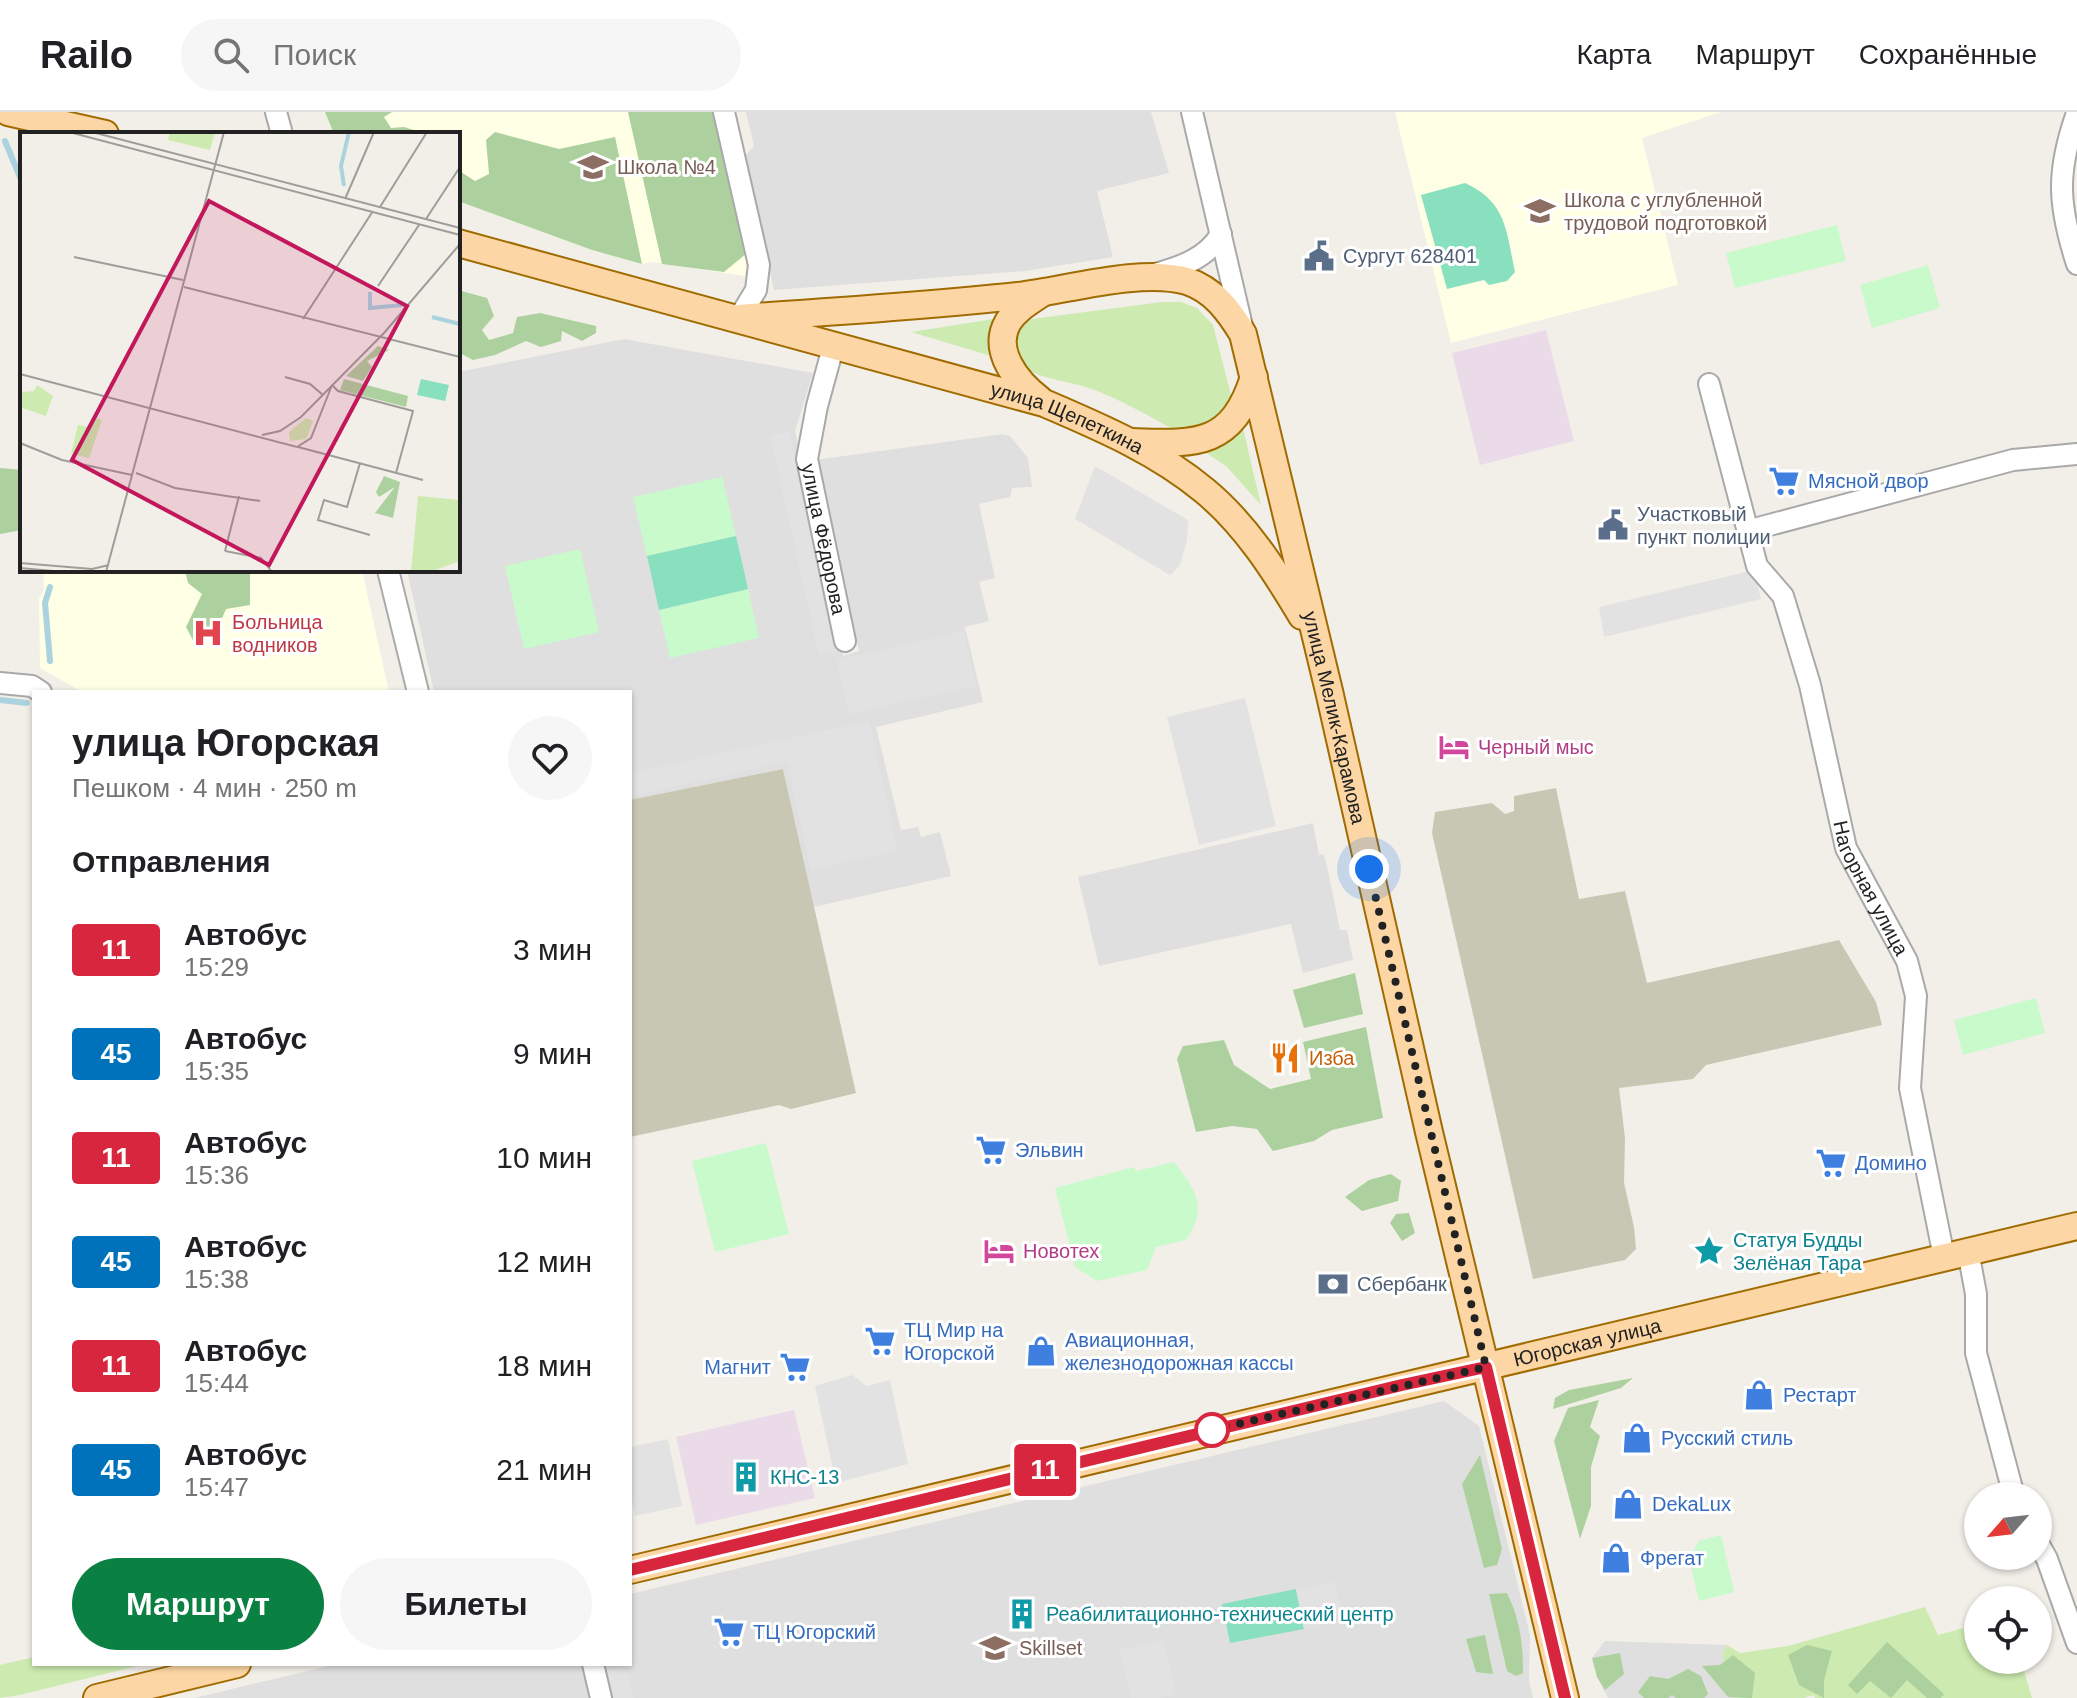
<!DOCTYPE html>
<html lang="ru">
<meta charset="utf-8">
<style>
body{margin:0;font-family:Arial,sans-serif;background:#f6f6f6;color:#202124;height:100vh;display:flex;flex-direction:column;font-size:30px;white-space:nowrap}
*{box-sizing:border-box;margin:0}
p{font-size:26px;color:#757577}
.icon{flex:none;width:44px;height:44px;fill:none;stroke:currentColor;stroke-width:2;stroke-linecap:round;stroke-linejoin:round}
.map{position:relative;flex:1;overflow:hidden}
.drawer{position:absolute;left:32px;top:578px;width:600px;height:976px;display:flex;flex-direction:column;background:#fff;border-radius:0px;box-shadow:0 2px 6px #0004}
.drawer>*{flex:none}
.badge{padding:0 16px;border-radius:6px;font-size:28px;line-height:52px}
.needle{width:52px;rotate:242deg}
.fabs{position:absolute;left:1964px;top:1370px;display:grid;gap:16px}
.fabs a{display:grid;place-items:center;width:88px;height:88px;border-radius:50%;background:#fff;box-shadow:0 2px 6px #0004;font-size:40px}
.you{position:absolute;width:40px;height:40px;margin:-20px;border:6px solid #fff;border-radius:50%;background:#1a73e8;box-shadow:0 0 0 12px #1a73e833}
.map>.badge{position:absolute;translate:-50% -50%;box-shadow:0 0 0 4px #fff}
h2{padding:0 40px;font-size:30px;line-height:72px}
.round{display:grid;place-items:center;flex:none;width:84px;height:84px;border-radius:42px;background:#f6f6f6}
.summary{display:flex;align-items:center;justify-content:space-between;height:136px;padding:0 40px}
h1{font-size:38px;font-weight:600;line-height:60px}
.action{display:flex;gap:16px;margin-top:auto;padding:16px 40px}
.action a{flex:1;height:92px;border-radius:48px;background:#0b8043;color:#fff;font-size:32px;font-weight:600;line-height:92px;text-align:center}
.action a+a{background:#f6f6f6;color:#202124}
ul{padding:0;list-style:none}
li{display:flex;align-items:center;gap:24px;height:104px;padding:0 40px}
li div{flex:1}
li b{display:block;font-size:30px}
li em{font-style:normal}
li .badge{min-width:88px;font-weight:700;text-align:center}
header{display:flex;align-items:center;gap:48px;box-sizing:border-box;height:112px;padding:0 40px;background:#fff;border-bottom:2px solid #e0e0e0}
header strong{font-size:38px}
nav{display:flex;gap:44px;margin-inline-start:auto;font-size:28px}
.search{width:560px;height:72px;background:#f6f6f6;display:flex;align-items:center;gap:20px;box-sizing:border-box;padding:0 28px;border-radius:44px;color:#757577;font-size:30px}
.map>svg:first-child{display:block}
</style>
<header>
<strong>Railo</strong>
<div class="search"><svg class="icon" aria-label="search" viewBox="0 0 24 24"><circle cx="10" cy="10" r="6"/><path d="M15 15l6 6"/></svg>Поиск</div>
<nav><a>Карта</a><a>Маршрут</a><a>Сохранённые</a></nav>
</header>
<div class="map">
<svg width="2077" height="1586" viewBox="0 0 2077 1586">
<rect width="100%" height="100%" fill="#f2efe9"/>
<g fill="#e0dfdf">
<polygon points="746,0 1151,0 1169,61 1097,79 1113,145 1025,159 774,178 745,44 754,34"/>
<polygon points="624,227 813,261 795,319 843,544 859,539 815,348 1003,322 1010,324 1028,346 1032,375 1012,376 1010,385 979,392 995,466 979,470 989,509 965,515 983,590 876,615 901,718 918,715 921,725 940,720 951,764 814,795 783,657 630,688 630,580 434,580 407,458 458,458 458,260"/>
<polygon points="1313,711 1319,743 1324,742 1328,759 1340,818 1347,818 1353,848 1303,861 1291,812 1099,854 1078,765"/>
<polygon points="1444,1289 1479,1314 1530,1523 1529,1569 1533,1586 194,1586 337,1552 630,1552 630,1482"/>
<polygon points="1605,1529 1727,1533 1722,1542 1736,1586 1608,1586 1597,1565 1592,1546"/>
</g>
<g fill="#ebdbe8">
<polygon points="1546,218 1574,329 1480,353 1452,241"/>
<polygon points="794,1298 815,1386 696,1413 676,1325"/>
</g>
<g fill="#ffffe5">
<polygon points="325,0 715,0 747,141 745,164 652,150 642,152 592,138 458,89 458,22 334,22"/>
<polygon points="1395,0 1721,0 1642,26 1678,173 1451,231"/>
<polygon points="43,458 362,458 389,580 79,578 40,556 39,486 44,478"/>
</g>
<g fill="#c7c7b4">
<polygon points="783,657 856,981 791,997 779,993 630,1025 630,688"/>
<polygon points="1556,676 1579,787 1625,779 1647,871 1839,828 1876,890 1882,913 1706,953 1693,967 1619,976 1625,1026 1624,1071 1634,1115 1636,1137 1625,1148 1533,1167 1432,721 1435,700 1492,691 1505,702 1514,699 1514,684"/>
</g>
<g fill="#cdebb0">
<path d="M1162,190H1181L1197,196L1213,213L1231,283L1221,307L1178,320C1149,304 1120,287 1089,276C1073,270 1042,267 1029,258C1009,243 1013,219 1032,207Z"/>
<polygon points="1000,206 998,246 911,220"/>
<polygon points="1243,316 1261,393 1227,355 1205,340 1234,326"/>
<polygon points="1925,1495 1938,1523 1975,1513 1978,1508 1978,1548 2021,1548 2032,1586 1815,1586 1814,1583 1804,1586 1736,1586 1722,1542 1727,1533 1740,1541 1788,1534"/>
<polygon points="34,1545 34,1552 145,1552 20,1583 0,1586 0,1553"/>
</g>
<g fill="#add19e">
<polygon points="325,0 392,0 384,5 391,16 404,15 427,22 334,22"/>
<polygon points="628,0 712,0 747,141 724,160 662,152"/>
<polygon points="495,20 559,37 615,25 642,152 592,138 458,89 458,58 475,69 489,62 486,28"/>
<polygon points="458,178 487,186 494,204 482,218 489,228 513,221 517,205 540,201 596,214 596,221 582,229 562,219 561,229 541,235 526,229 495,243 473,248 458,240"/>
<polygon points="0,356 22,358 22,418 0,422"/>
<polygon points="185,458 250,458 250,493 226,497 217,518 197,536 186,515 202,482 188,471"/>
<polygon points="1355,861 1363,902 1304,916 1293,878"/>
<polygon points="1366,915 1383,1006 1332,1018 1314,1029 1273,1039 1257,1017 1232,1014 1196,1020 1177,947 1183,934 1224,928 1234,953 1270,977 1311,967 1303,930"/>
<polygon points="1391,1062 1401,1069 1398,1089 1362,1099 1345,1085 1369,1068"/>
<polygon points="1409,1101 1415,1121 1402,1129 1390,1111 1396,1102"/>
<polygon points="1633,1266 1621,1276 1553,1297 1555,1286 1569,1278"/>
<polygon points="1599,1288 1590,1315 1600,1324 1591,1355 1591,1394 1580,1427 1554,1329 1568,1296"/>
<polygon points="1480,1343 1502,1437 1497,1453 1484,1456 1462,1372"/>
<path d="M1507,1481C1520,1508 1523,1531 1523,1561L1516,1564L1507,1559L1489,1482Z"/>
<polygon points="1485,1523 1493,1562 1476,1560 1466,1527"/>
<polygon points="1887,1530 1944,1582 1941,1586 1927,1586 1907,1568 1891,1586 1870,1569 1857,1582 1848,1573"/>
<polygon points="1807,1533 1832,1539 1824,1568 1824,1586 1799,1573 1788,1543"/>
<polygon points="1620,1541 1624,1562 1605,1578 1597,1565 1592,1546"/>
<polygon points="1733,1543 1755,1561 1752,1586 1728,1585 1702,1554 1720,1553"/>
<polygon points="1688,1557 1701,1564 1708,1582 1704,1586 1676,1586 1672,1583 1668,1586 1644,1586 1638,1580 1650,1564 1668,1567"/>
</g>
<g fill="#c8facc">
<polygon points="1837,113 1846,149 1735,176 1726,141"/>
<polygon points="1928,153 1940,196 1872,216 1860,173"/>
<polygon points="722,365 736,424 647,444 633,385"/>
<polygon points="580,437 599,520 524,537 505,454"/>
<polygon points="748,477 759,526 670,546 659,498"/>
<polygon points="2036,886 2045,921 1963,943 1954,908"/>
<polygon points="766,1031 789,1122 715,1140 692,1049"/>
<path d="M1174,1050C1195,1077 1209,1095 1186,1128L1156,1135L1147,1158L1097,1169L1075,1155L1055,1076L1134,1055L1136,1059Z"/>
<polygon points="1721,1423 1734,1480 1699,1489 1689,1447 1699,1429"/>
</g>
<g fill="#88e0be">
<path d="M1465,71C1507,90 1506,119 1515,160L1507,169L1489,173L1484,168L1447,177L1421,83Z"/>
<polygon points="736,424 748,477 659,498 647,444"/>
<polygon points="1296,1477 1304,1517 1230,1531 1222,1492"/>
</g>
<g fill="#e2e2e2">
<polygon points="789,320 839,538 819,543 770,324"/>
<polygon points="1095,354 1188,408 1187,428 1180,453 1170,463 1075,407"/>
<polygon points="1754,458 1761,487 1604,525 1599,495"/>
<polygon points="964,519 976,574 849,602 837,548"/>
<polygon points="1245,586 1276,714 1199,733 1167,605"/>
<polygon points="869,609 898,739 811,758 787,650 630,684 630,661"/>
<polygon points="852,1263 867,1274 890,1268 908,1352 836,1371 815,1274"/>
<polygon points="668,1327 682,1394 635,1404 630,1379 630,1335"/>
<polygon points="1334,1470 1342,1500 1334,1511 1304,1517 1296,1477"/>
<polygon points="1164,1528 1176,1582 1159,1586 1131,1586 1119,1538"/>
<polygon points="626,1553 634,1586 614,1586 607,1558"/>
</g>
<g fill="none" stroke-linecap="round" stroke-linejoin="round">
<g stroke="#aad3df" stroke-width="6">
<polyline points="5,29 22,70"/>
<polyline points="50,549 45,491 50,475"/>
<polyline points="0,588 27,591"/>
</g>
<g stroke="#a9a9a9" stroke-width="24">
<g id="minor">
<polyline points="276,0 282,22"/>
<polyline points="724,0 759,153 756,178 739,206"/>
<polyline points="1192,0 1242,214"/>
<path d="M2077,1C2056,60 2058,93 2077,152"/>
<path d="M1155,162C1181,155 1207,146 1221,122"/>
<path id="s1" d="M834,232L817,294L807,347L845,529"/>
<path id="s2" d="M1709,272L1757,454L1783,484L1810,573L1846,736L1907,849L1916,884L1910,976L1944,1145"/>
<polyline points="1747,419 2013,348 2077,342"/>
<polyline points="388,458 418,580"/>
<polyline points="0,571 32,574 41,580"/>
<polyline points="1968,1139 1976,1182 1976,1241 2014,1384"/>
<polyline points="2038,1431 2047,1447 2077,1531"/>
<polyline points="593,1552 601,1586"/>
</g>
</g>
<g stroke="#a06b00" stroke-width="30">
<g id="major">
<polyline points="8,0 105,22"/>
<path id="s3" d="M458,131L1044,291C1100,315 1157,339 1205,379C1246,413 1275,459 1302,504"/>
<path id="s4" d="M739,206C832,200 925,194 1018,184C1067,178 1141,156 1187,169C1214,178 1229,199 1243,222L1329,579L1429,1020L1565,1586"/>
<path d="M1039,287C1018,271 991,239 1008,210C1016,197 1029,190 1042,181"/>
<path d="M1132,330C1196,332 1232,335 1254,265"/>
<path id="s5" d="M630,1458L2077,1114"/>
<polyline points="97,1586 237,1552"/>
</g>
</g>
<use href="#minor" stroke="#fff" stroke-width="20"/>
<use href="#major" stroke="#fcd6a4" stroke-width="26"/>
</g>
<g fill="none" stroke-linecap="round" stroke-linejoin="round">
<g stroke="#fff" stroke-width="18">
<polyline id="line" points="630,1458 1402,1273 1486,1255 1565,1586"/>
</g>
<use href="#line" stroke="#d7263d" stroke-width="12"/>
<polyline stroke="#222" stroke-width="8" stroke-dasharray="0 14.4" points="1212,1318 1486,1255 1369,757"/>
</g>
<defs>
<g id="school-bare" transform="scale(2.4)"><path d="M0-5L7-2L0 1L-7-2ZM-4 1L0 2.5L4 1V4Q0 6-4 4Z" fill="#8d6e63" stroke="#fff" stroke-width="2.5" paint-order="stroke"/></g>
<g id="civic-bare" transform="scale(2.4)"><path d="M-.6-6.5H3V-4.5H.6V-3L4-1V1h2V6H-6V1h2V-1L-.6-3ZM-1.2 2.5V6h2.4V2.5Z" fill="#5c6f8a" stroke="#fff" stroke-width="2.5" paint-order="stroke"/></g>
<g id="supermarket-bare" transform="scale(2.4)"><path d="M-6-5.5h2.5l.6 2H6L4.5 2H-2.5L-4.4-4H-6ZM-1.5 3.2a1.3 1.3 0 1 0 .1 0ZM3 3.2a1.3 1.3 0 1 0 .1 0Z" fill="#3f7fe0" stroke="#fff" stroke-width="2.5" paint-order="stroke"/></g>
<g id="hospital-bare" transform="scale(2.4)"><path d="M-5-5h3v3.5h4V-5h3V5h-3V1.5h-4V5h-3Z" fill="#e0444e" stroke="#fff" stroke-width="2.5" paint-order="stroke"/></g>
<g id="hotel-bare" transform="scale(2.4)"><path d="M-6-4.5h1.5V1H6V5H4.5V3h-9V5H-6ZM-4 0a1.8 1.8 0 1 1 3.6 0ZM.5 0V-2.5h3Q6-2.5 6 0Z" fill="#d1479c" stroke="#fff" stroke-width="2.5" paint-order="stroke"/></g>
<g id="restaurant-bare" transform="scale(2.4)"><path d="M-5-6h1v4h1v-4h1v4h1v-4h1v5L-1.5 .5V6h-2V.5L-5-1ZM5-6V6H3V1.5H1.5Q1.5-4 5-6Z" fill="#e8710a" stroke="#fff" stroke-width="2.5" paint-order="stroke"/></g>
<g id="sight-bare" transform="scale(2.4)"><path d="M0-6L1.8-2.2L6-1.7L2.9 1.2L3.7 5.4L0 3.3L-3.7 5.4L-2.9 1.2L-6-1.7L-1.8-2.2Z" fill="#0f9aa8" stroke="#fff" stroke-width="2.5" paint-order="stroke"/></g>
<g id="bank-bare" transform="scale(2.4)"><path d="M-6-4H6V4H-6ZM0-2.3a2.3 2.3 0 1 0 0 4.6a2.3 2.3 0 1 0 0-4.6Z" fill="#5c6f8a" stroke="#fff" stroke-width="2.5" paint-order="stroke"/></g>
<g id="shop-bare" transform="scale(2.4)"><path d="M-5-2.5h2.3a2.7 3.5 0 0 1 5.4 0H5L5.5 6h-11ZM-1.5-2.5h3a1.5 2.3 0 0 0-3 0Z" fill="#3f7fe0" stroke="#fff" stroke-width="2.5" paint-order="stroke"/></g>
<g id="building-bare" transform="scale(2.4)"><path d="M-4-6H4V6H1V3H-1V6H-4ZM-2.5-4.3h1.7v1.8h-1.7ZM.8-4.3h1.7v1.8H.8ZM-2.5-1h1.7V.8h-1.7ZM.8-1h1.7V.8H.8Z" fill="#0f9aa8" stroke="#fff" stroke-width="2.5" paint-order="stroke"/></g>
</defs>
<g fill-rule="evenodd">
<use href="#school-bare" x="593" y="55"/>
<use href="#school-bare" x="1540" y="99"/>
<use href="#civic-bare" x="1319" y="144"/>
<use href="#supermarket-bare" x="1784" y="369"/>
<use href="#civic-bare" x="1613" y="413"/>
<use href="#hospital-bare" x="208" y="521"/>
<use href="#hotel-bare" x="1454" y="635"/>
<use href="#restaurant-bare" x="1285" y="946"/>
<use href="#supermarket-bare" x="991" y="1038"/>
<use href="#supermarket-bare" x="1831" y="1051"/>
<use href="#hotel-bare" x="999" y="1139"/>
<use href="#sight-bare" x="1709" y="1139"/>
<use href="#bank-bare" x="1333" y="1172"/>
<use href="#supermarket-bare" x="880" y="1229"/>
<use href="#shop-bare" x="1041" y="1239"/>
<use href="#supermarket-bare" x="795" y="1255"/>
<use href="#shop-bare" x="1759" y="1283"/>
<use href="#shop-bare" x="1637" y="1326"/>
<use href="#building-bare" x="746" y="1365"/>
<use href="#shop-bare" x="1628" y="1392"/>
<use href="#shop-bare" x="1616" y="1446"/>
<use href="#building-bare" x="1022" y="1502"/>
<use href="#supermarket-bare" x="729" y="1520"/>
<use href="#school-bare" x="995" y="1536"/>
</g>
<circle fill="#fff" stroke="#d7263d" stroke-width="4" cx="1212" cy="1318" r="16"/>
<g text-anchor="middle" stroke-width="6" stroke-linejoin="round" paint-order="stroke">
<g font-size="20" fill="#785e54" stroke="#fff" text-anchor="start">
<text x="617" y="62">Школа №4</text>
<text x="1564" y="95">Школа с углубленной<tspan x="1564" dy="23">трудовой подготовкой</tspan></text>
<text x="1019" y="1543">Skillset</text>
</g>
<g font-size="20" fill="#4e5e75" stroke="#fff" text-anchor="start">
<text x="1343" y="151">Сургут 628401</text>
<text x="1637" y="409">Участковый<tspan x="1637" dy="23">пункт полиции</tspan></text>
<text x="1357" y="1179">Сбербанк</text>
</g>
<g font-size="20" fill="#222" stroke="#fff">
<text dy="7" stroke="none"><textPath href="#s3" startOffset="634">улица Щепеткина</textPath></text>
<text dy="7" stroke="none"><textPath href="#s1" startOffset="200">улица Фёдорова</textPath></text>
<text dy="7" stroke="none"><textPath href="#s4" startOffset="924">улица Мелик-Карамова</textPath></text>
<text dy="7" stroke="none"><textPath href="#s2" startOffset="534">Нагорная улица</textPath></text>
<text dy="7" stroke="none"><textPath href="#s5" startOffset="984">Югорская улица</textPath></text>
</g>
<g font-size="20" fill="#366cbe" stroke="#fff" text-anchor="start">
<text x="1808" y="376">Мясной двор</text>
<text x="1015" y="1045">Эльвин</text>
<text x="1855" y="1058">Домино</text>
<text x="904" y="1225">ТЦ Мир на<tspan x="904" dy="23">Югорской</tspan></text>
<text x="1065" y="1235">Авиационная,<tspan x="1065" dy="23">железнодорожная кассы</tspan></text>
<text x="771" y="1262" text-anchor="end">Магнит</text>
<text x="1783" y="1290">Рестарт</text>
<text x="1661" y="1333">Русский стиль</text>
<text x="1652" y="1399">DekaLux</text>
<text x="1640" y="1453">Фрегат</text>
<text x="753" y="1527">ТЦ Югорский</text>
</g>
<g font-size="20" fill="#be3a42" stroke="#fff" text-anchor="start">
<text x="232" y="517">Больница<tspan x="232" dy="23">водников</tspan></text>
</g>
<g font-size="20" fill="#b23c85" stroke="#fff" text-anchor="start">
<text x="1478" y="642">Черный мыс</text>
<text x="1023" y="1146">Новотех</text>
</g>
<g font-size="20" fill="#c56008" stroke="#fff" text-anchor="start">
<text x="1309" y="953">Изба</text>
</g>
<g font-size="20" fill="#0d838f" stroke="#fff" text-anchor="start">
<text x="1733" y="1135">Статуя Будды<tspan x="1733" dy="23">Зелёная Тара</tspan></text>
<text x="770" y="1372">КНС-13</text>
<text x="1046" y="1509">Реабилитационно-технический центр</text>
</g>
</g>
<g transform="translate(20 20)">
<rect width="440" height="440" fill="#f2efe9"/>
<path d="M150,0H195L190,18L148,8ZM17,253L33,264L26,284L0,275L2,260L14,259ZM72,285L82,288L69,326L51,322L58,293L69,295ZM286,286L293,289L286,307L270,309L269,300ZM398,364L440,368V429L410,440H391Z" fill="#cdebb0"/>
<path d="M358,214L369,218L347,229L352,235L343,249L326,244ZM324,247L388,264L386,275L320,258ZM364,344L380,350L373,386L355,381L375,355L359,365L356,360Z" fill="#add19e"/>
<path d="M401,247L429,253L425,269L397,263Z" fill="#88e0be"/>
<path fill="none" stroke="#aad3df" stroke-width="4" d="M324,54L321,34L329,0M350,160V176L383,173M412,185L440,192"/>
<path fill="none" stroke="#9f9d99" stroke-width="2" d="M49,0L440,103M72,0L440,96M325,67L354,0M360,75L407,0M406,87L440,35M54,125L163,148M358,154L399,93M164,155L440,225M283,187L353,79M0,242L277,315L291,306L312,253M265,245L290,252L303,263M312,253L318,259L393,279L376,341M242,303L260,299L281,285L364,201L440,112M0,311L42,328L112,343M278,315L403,348M340,331L327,375L304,368L298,388L350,403M116,341L155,356L240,369M205,419L219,364M205,419L241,426L252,440M0,431L72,437L89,433M0,436L44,440M86,440L204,0"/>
<path fill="#c2185b" fill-opacity="0.15" stroke="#c2185b" stroke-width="4" d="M189,69L387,174L249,433L52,328Z"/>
<rect width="440" height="440" fill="none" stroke="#222" stroke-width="4"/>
</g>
</svg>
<div class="fabs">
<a><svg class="needle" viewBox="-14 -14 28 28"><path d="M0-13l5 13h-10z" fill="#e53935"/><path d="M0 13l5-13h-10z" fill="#757577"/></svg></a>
<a><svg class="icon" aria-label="locate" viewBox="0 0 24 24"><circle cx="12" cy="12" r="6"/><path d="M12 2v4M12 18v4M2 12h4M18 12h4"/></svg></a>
</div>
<div class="you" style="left:1369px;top:757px"></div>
<b class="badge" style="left:1045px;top:1358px;background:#d7263d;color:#fff">11</b>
<section class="drawer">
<div class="summary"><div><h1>улица Югорская</h1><p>Пешком · 4 мин · 250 m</p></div><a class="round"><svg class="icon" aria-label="heart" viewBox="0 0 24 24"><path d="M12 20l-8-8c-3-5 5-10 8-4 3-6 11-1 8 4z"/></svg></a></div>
<h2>Отправления</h2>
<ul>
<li><span class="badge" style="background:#d7263d;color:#fff">11</span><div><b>Автобус</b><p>15:29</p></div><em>3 мин</em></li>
<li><span class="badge" style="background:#0072bc;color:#fff">45</span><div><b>Автобус</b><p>15:35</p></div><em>9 мин</em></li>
<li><span class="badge" style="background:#d7263d;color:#fff">11</span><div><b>Автобус</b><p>15:36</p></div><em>10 мин</em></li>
<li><span class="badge" style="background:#0072bc;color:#fff">45</span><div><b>Автобус</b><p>15:38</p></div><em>12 мин</em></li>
<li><span class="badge" style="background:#d7263d;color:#fff">11</span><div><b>Автобус</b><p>15:44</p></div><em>18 мин</em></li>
<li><span class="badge" style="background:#0072bc;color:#fff">45</span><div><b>Автобус</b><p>15:47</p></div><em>21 мин</em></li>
</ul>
<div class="action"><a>Маршрут</a><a>Билеты</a></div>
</section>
</div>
